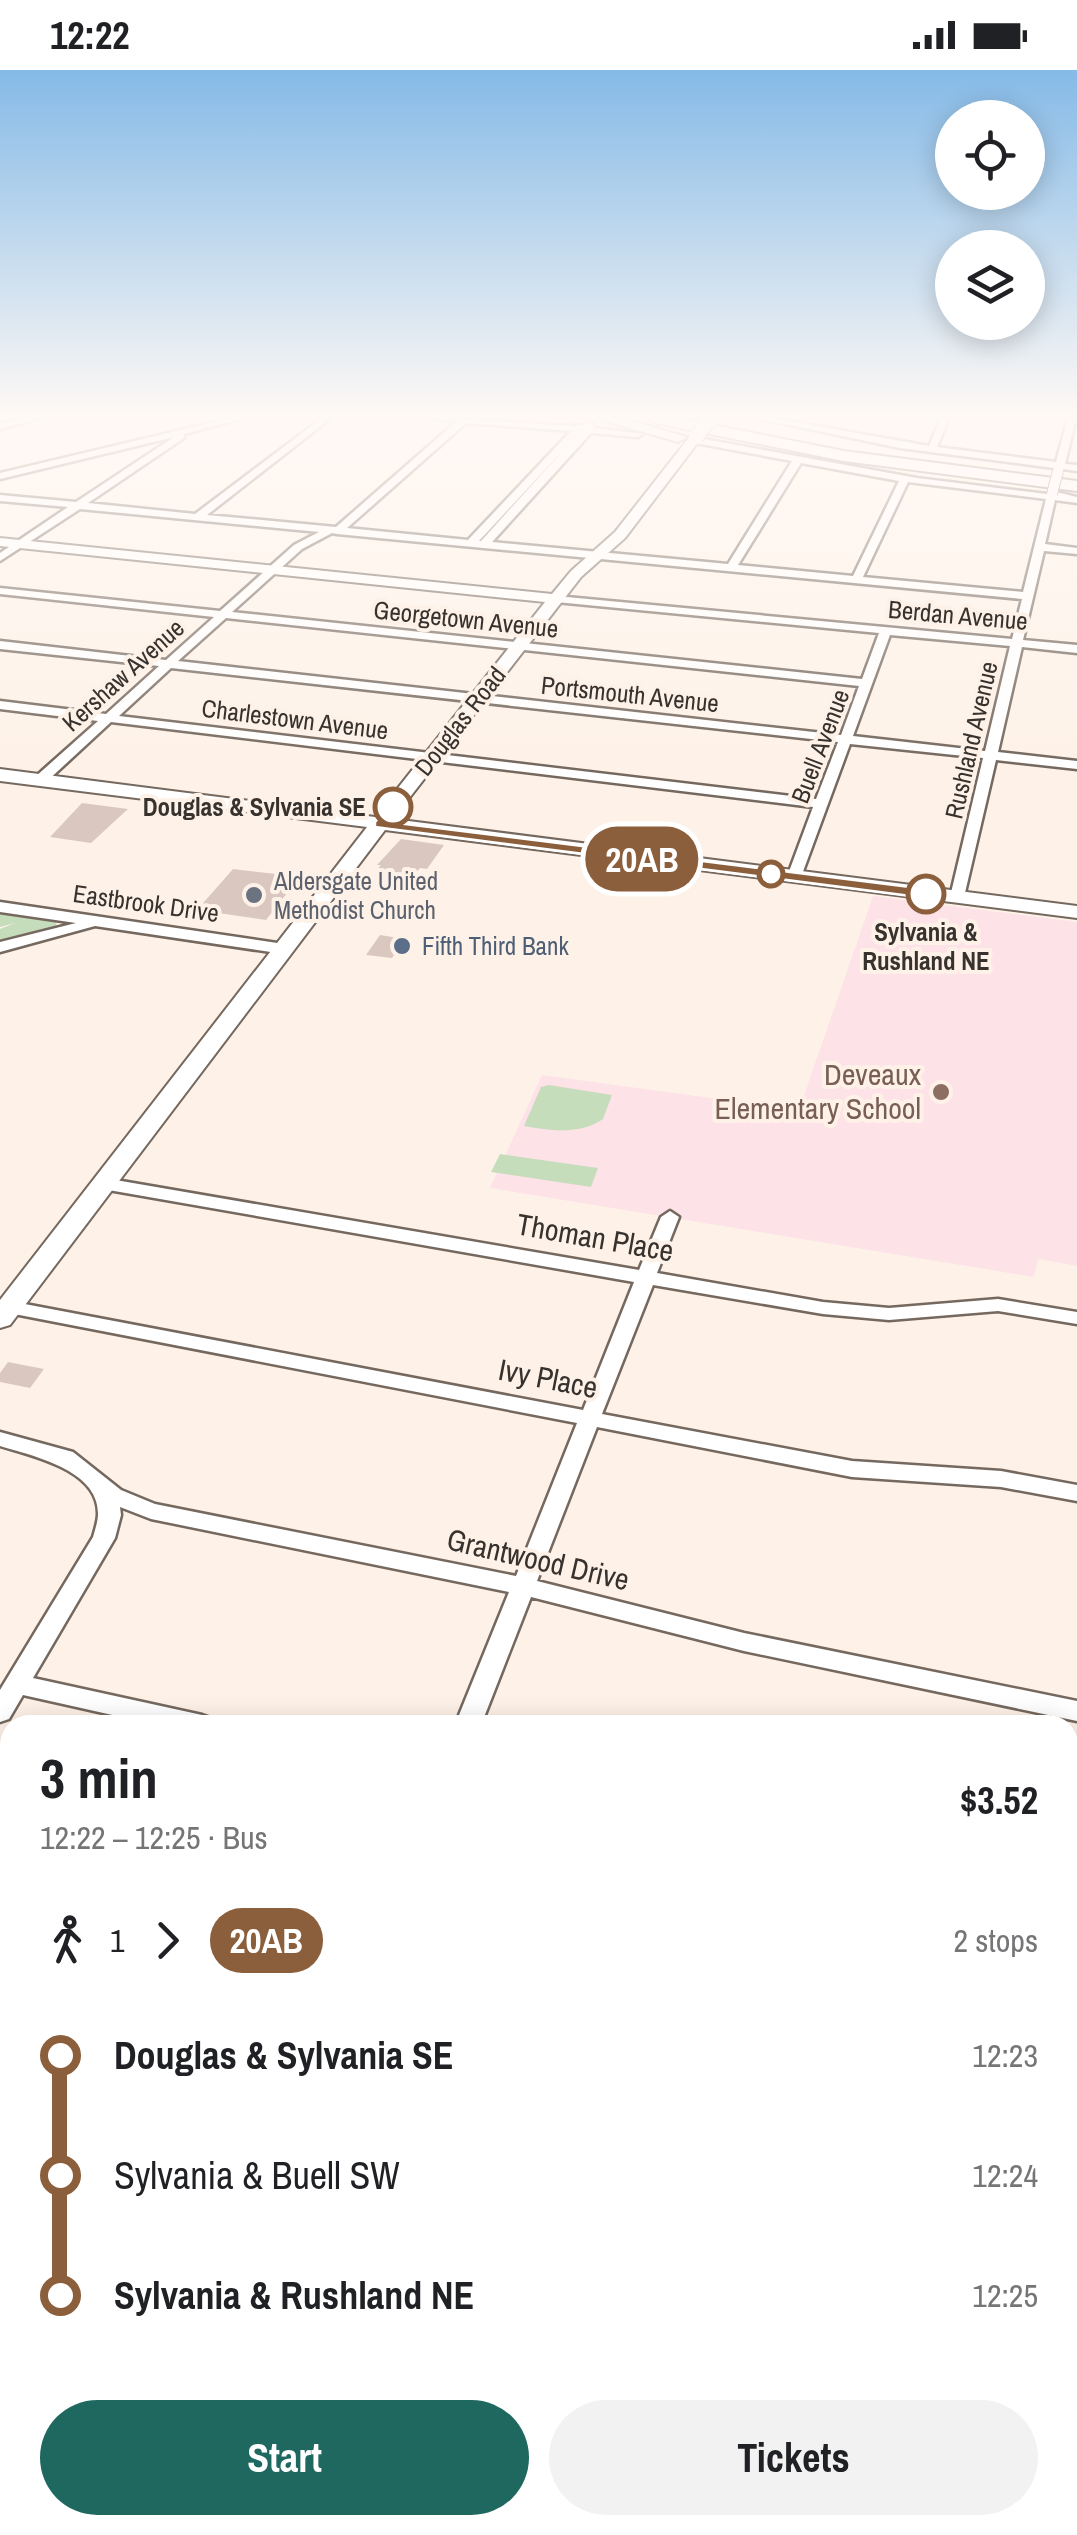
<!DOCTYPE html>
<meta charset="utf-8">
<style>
body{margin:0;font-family:"Archivo Narrow",sans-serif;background:#f2f2f2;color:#202124;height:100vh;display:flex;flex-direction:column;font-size:38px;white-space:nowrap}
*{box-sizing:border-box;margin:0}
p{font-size:32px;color:#757577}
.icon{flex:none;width:55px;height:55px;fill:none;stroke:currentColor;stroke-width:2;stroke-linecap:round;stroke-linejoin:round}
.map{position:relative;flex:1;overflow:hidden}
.panel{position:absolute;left:0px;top:1645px;width:1078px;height:820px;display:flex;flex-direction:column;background:#fff;border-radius:30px 30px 0 0;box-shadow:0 5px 25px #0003}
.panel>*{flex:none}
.badge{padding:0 20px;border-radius:32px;font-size:35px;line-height:65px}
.fabs{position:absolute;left:935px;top:30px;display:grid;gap:20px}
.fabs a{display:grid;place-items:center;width:110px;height:110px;border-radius:50%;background:#fff;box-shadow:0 5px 25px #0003;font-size:50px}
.map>.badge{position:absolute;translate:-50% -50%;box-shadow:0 0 0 5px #fff}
.legs{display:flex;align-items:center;gap:15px;height:110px;padding:0 40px;font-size:32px}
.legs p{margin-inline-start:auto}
.head{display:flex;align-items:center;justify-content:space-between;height:170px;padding:0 40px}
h1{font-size:55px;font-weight:700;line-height:75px}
.cta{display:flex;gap:20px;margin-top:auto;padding:20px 40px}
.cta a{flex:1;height:115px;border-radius:60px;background:#1f6860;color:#fff;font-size:40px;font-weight:700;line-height:115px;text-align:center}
.cta a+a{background:#f2f2f2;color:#202124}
ul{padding:0 40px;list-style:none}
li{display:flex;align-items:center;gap:35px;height:120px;font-size:38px}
li i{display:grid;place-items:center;width:15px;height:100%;margin:0 12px;background:currentColor}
li i::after{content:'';width:25px;height:25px;margin:-12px;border:8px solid;border-radius:50%;background:#fff}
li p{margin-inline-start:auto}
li:first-child i{background:linear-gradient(#0000 50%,currentColor 0)}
li:last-child i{background:linear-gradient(currentColor 50%,#0000 0)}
.status{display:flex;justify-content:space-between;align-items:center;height:70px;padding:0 50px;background:#fff;direction:ltr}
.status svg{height:28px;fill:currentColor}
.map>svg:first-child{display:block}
</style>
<div class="status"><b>12:22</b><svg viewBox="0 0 49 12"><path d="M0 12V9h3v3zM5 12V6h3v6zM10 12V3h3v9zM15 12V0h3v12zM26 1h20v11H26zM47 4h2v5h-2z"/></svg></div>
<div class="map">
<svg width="1077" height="2465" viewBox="0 0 1077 2465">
<rect width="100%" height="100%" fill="#fef2e8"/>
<polygon fill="#fde2e8" points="873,826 1077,852 1077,1196 1038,1189 1034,1207 490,1118 542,1005 799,1040"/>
<g fill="#c6ddbc">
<polygon points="0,840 61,849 56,852 57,858 0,874 0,859 15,853 0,857"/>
<path d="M549,1015L612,1025L603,1049C579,1065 551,1061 524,1056L541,1017Z"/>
<polygon points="500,1084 598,1098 591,1117 491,1102"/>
</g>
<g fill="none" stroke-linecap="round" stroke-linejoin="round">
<polyline stroke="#92c4e6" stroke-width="8" points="1068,2195 1077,2199"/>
</g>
<g fill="#dac8c0">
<polygon points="82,733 128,739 91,773 50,767"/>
<polygon points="401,769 444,775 427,799 420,798 413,806 376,801 381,795 377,795"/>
<polygon points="233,799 276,804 278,801 302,804 266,850 197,840"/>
<polygon points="380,865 405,869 392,888 366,885"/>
<polygon points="8,1292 44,1299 30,1318 0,1312 0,1303"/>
</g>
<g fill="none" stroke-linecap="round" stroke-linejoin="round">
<g stroke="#75685e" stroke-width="5">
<g id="street">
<polygon points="26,348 40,348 0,359 0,353"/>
<path d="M231,348H244L184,364V368L88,433L195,444L322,348H331L207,445L336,457L456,352L431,348L576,356L592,353L595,358L643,364L638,367L591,363L492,472L728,494L792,391L690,372L693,367L917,408L1047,424L1052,421L1077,427V433L1055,430L1045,474L1077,478V484L1044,481L1023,570L1077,575V583L1022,577L998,682L1077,691V699L996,690L964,827L957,831L950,827L983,688L850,674L801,807L794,811L787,807L813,737L111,652L45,713H35V707L98,651L0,639V631L106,644L159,596L0,579V571L166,590L214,547L0,524V518L220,541L294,475L319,462L80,439L0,491V483L68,437L0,431V425L76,432L174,367L0,409V403ZM466,353L571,361L468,470L347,458ZM580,362L481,471H479ZM801,393L899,411L853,506L738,495ZM908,412L1046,429L1023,522L863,507ZM332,463L337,464L1022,529L1012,569L556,526L550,529L556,532L879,563L862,609L232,542L302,479ZM226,548L859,616L841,665L178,591ZM890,565L1010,576L985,681L853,666ZM171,598L838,672L816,729L119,646Z"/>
<polygon points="756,348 772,348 929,376 941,348 949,348 937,377 1056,392 1068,348 1076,348 1065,394 1077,395 1077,401 1063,399 1058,404 1054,398 900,378"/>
<polygon points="0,832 284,874 292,879 284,884 95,856 0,882 0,872 76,853 0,842"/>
<path d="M104,1108L639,1200L661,1147L670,1141L679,1147L657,1203L823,1232L889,1238L998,1229L1077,1242V1254L998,1241L889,1250L823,1244L653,1215L602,1344L852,1391L1001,1401L1077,1415V1431L1001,1417L852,1407L597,1357L537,1511L744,1563L1077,1631V1651L744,1581L531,1527L481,1655H455L509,1522L151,1449L120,1437L121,1445L115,1468L33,1608L202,1645L211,1648L215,1655H157L23,1625L9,1649L0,1652V1620L93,1467C95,1460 98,1451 98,1444C99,1400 33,1386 0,1376V1362L73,1382L121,1420L155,1434L516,1506L577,1353L9,1243L2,1241V1233L9,1231L583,1340L634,1212L97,1118L95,1114Z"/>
<polygon points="0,1875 10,1876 10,1902 0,1901"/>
<polygon points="1068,1933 1077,1935 1077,1961 1068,1959"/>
<polygon points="0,2236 10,2238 10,2270 0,2268"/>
<polygon points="42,2455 78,2455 74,2465 38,2465"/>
<polygon points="681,2455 746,2455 750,2465 685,2465"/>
</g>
</g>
<g stroke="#75685e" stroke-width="4">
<polygon id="secondary" points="692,364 702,367 625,468 581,507 393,749 1077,836 1077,848 385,760 10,1255 0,1258 0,1230 367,757 0,711 0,699 375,747 545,532 0,476 0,468 552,524 571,501 615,462"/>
</g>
<g stroke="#75685e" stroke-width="4">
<g id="highway">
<polygon points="595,348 621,348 687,367 678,372"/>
<polygon points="647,348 678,348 844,381 1077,411 1077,421 844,391 655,353"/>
</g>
</g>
<use href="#street" fill="#fff" fill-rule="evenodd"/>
<use href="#secondary" fill="#fff" fill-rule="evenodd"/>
<use href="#highway" fill="#fff" fill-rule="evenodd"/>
<g stroke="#75685e" stroke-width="12" stroke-linecap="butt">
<polyline id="street-bridge" points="1052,424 1058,401"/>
</g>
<g stroke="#75685e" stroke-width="16" stroke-linecap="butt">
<polyline id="secondary-bridge" points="696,367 711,348"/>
</g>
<use href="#street-bridge" stroke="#fff" stroke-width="10"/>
<use href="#secondary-bridge" stroke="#fff" stroke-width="14"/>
</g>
<linearGradient id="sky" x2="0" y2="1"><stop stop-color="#85bae7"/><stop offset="0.5" stop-color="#fff9f5"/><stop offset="1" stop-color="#fff9f5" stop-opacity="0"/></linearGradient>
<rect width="1077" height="693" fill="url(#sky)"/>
<polygon fill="#8b5e3c" stroke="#fff" stroke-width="2.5" points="393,733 400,737 389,752 926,819 933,824 926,828 375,757 375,752"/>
<g fill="#fff" stroke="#8b5e3c" stroke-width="5">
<circle cx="393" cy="737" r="18"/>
<circle cx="771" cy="804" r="12"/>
<circle cx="926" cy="824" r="18"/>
</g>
<circle fill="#6b7280" stroke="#fef2e8" stroke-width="4" cx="254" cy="825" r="10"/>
<circle fill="#5c6f8a" stroke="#fef2e8" stroke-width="4" cx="402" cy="876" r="10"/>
<circle fill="#8d6e63" stroke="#fef2e8" stroke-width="4" cx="941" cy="1022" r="10"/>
<g text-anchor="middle" stroke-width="8" stroke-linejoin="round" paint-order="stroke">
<g font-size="25" fill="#38322e" stroke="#fef2e8">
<text transform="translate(958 545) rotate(5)" y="9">Berdan Avenue</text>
<text transform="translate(466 549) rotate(6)" y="9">Georgetown Avenue</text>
<text transform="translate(123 605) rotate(-42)" y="9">Kershaw Avenue</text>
<text transform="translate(630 624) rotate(6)" y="9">Portsmouth Avenue</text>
<text transform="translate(295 649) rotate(7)" y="9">Charlestown Avenue</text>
<text transform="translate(460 651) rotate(-52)" y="9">Douglas Road</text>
<text transform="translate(971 670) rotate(-77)" y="9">Rushland Avenue</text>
<text transform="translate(820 676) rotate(-69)" y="9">Buell Avenue</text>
<text transform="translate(146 833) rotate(8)" y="9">Eastbrook Drive</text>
</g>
<g font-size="25" font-weight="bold" fill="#38322e" stroke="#fef2e8" text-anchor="end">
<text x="366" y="746">Douglas &amp; Sylvania SE</text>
<text x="926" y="871" text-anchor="middle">Sylvania &amp;<tspan x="926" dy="29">Rushland NE</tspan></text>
</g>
<g font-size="25" fill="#5b616d" stroke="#fef2e8" text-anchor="start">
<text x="274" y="820">Aldersgate United<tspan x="274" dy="29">Methodist Church</tspan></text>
</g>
<g font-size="25" fill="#4e5e75" stroke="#fef2e8" text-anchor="start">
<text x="422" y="885">Fifth Third Bank</text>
</g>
<g font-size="30" fill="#785e54" stroke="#fef2e8" text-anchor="end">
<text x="921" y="1015">Deveaux<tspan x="921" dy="34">Elementary School</tspan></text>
</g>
<g font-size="30" fill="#38322e" stroke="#fef2e8">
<text transform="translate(595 1168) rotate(10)" y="10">Thoman Place</text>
<text transform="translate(548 1309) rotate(11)" y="10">Ivy Place</text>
<text transform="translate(538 1490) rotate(13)" y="10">Grantwood Drive</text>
</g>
</g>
</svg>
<div class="fabs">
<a><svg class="icon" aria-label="locate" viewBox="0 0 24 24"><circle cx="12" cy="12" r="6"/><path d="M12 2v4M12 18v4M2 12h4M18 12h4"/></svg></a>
<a><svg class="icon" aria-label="layers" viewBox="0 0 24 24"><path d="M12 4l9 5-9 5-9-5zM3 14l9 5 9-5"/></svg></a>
</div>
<b class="badge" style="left:642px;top:789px;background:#8b5e3c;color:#fff">20AB</b>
<section class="panel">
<div class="head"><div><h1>3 min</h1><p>12:22 – 12:25 · Bus</p></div><b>$3.52</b></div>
<div class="legs"><svg class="icon" aria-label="walk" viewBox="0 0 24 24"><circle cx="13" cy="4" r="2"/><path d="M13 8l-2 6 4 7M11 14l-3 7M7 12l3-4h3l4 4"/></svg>1<svg class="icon" aria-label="forward" viewBox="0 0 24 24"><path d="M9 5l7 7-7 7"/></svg><b class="badge" style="background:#8b5e3c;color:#fff">20AB</b><p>2 stops</p></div>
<ul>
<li><i style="color:#8b5e3c"></i><b>Douglas &amp; Sylvania SE</b><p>12:23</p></li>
<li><i style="color:#8b5e3c"></i><span>Sylvania &amp; Buell SW</span><p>12:24</p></li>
<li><i style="color:#8b5e3c"></i><b>Sylvania &amp; Rushland NE</b><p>12:25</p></li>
</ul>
<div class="cta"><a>Start</a><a>Tickets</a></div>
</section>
</div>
